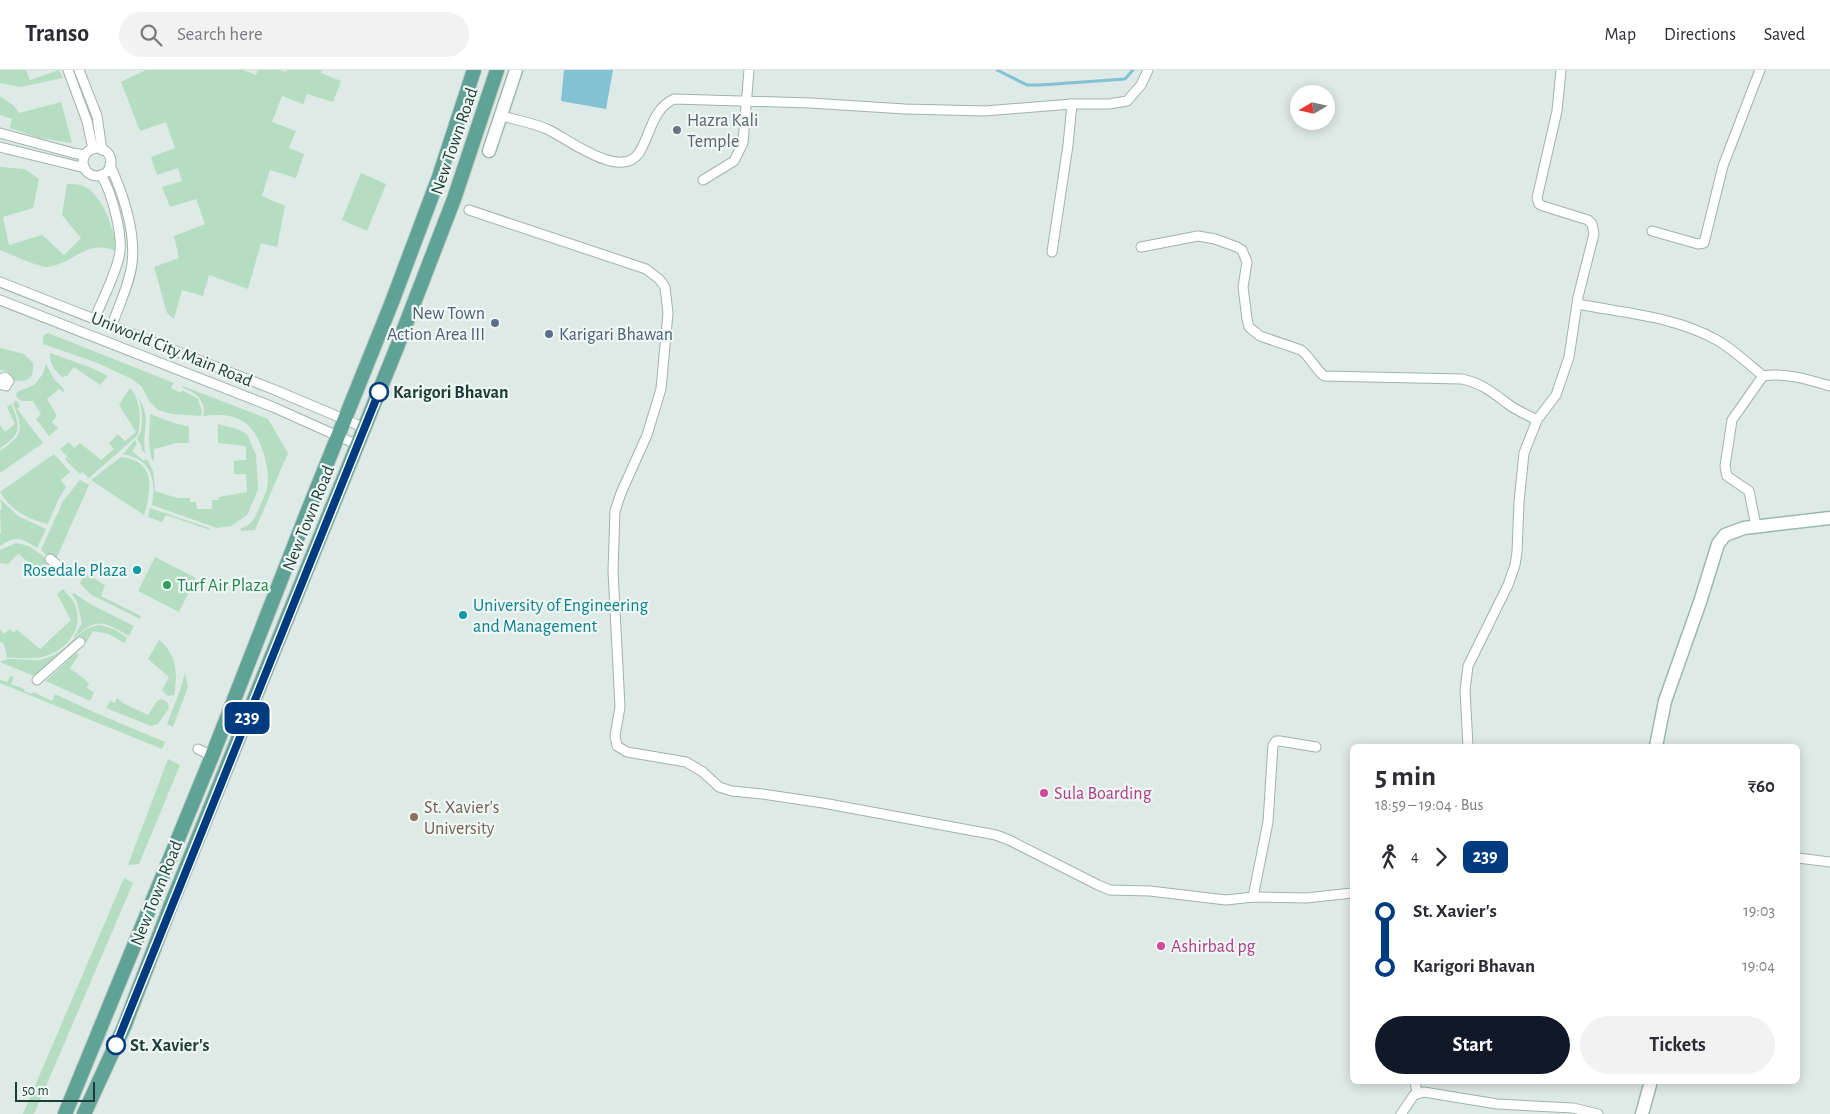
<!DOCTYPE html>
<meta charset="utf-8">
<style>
body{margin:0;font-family:"Alegreya Sans",sans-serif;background:#f2f2f3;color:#2b2b33;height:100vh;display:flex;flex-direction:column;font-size:19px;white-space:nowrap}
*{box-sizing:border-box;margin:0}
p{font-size:16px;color:#7c7c81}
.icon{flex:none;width:28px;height:28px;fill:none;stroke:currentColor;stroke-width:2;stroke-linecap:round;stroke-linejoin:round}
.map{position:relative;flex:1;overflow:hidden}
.sheet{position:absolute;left:1350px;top:674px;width:450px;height:340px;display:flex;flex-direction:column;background:#fff;border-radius:8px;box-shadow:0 2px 12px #0003}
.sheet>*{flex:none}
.badge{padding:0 10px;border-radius:8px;font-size:18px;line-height:32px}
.needle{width:32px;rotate:261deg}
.buttons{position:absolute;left:1290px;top:15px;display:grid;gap:10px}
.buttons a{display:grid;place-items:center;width:45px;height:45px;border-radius:50%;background:#fff;box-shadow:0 2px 12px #0003;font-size:25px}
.scale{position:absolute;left:15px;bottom:12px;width:80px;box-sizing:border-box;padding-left:5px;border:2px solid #1e3b35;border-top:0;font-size:14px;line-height:18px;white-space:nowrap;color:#1e3b35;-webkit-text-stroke:4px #eef7f3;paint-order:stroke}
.map>.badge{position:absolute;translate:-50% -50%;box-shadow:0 0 0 2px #fff}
.legs{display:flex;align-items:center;gap:8px;height:55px;padding:0 25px;font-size:16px}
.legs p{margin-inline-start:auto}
.overview{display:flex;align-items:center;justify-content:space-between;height:85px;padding:0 25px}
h1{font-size:28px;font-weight:600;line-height:38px}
.action{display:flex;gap:10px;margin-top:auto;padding:10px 25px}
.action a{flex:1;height:58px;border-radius:30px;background:#111827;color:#fff;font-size:20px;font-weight:600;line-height:58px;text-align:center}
.action a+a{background:#f2f2f3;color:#2b2b33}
ul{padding:0 25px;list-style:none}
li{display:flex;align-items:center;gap:18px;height:55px;font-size:19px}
li i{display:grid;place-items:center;width:8px;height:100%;margin:0 6px;background:currentColor}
li i::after{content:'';width:12px;height:12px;margin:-6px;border:4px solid;border-radius:50%;background:#fff}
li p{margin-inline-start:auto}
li:first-child i{background:linear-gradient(#0000 50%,currentColor 0)}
li:last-child i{background:linear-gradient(currentColor 50%,#0000 0)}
header{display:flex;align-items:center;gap:30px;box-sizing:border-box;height:70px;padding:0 25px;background:#fff;border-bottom:1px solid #e1e1e2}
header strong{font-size:24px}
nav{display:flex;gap:28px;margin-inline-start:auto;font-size:18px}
.search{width:350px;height:45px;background:#f2f2f3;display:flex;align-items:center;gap:12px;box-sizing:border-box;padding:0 18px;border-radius:28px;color:#7c7c81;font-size:19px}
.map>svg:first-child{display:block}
</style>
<header>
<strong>Transo</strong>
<div class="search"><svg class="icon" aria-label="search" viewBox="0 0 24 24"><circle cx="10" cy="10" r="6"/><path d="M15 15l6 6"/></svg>Search here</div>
<nav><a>Map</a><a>Directions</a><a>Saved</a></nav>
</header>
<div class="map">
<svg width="1830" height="1044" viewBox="0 0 1830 1044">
<rect width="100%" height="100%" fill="#deeae5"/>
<g fill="#b5ddc2">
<polygon points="0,0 26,0 30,10 59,0 63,8 21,17 0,13"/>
<polygon points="146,0 243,0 256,5 258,0 280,0 286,2 287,0 322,0 321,3 341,11 333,32 307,24 303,34 282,26 272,52 296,61 289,78 304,84 296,108 270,100 262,126 285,136 277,177 261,173 248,219 209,205 203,226 182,220 174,249 167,243 154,197 179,188 174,166 205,154 196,129 170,137 162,117 182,111 178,98 157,105 151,87 175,78 166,52 140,61 121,12"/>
<polygon points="0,26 14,36 19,43 61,32 72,73 39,68 10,58 12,49 0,45"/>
<path d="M0,97L25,99L39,109L33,138L3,147L9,175L42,165L64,185L81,168L62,145L67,114C72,114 78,114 83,116C102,123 116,162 116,181C85,168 75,194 47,197C39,197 10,184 0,180Z"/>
<polygon points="361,103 386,114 367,161 342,150"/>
<polygon points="48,263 174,313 171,318 181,323 182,320 198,329 202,341 201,346 172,344 158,340 149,331 142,317 132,309 95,292 43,274 43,266"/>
<path d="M0,278L24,284L33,293C34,307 30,312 15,311C11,304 8,300 0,300Z"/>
<path d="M50,283L92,298L108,306L100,315L74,297L67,306L62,307C55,300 49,294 50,283Z"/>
<polygon points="46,294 54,309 65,320 63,322 59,319 47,329 57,346 52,352 58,358 49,366 36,349 41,344 33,331 21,331 16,326 17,322 34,315 43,304"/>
<path d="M183,316L268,349L288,383L255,460L241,461V458C253,455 255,447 260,436C262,431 265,425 267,418C271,400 261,363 244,352C232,344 217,344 203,346C207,331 195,322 183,318Z"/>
<path d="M130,318C141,329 141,351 138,365L89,408L82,402L80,404L65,389L67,387L80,400L60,379L69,372L74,378L80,373L101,390L114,379L109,373L118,364L125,371L136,362L119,335Z"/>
<path d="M139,328C153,352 140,362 146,384L141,379L142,377L137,369C145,358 142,340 139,328Z"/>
<path d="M16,330L20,336L17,339L43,373L0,403V381C23,365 24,360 13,334Z"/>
<path d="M11,334C21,356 22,364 0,378V355L5,362L15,354L7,337Z"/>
<path d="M150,344L171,352L189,357V373H177L154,379V391L152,390C147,373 150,361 150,344Z"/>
<path d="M218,354L237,359L247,364L256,385L258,418L255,427L247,445L231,456L217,458L152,435C156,409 152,390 123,384L135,370L137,374L132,381L144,391L146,389C155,399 154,408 155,421L177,428H190V432H196L197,439H212V430H219V427L247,422L246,404H234V391L246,390V376L218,373Z"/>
<path d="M54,384L70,402L61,410L66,417L58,430L48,454C27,449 11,440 0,422Z"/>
<path d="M121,387C157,391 151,420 144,445L91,410Z"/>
<polygon points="80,410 89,415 56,489 51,489 41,480 63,431"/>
<path d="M0,429L18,446L46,459L37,478C22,468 16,465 0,476V464L1,463L0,440L2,439Z"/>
<polygon points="150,438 209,458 210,460 166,445 162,452 148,447"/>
<polygon points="16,473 29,476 50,491 41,502 18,484 8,494 0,493 0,480"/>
<polygon points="155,487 196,508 179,542 138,521"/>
<polygon points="85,503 105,515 101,526 141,546 140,549 90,524 80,513"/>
<path d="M63,519C67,524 73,529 75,535C85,559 65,582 42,587C31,590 19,587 7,588L4,574L0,571V559L4,564L10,559L13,563L17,560L40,579L71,550L57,524Z"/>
<path d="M74,523L90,534L134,556L129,566C103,551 97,547 74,568H73L82,553L77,532L72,524Z"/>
<path d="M100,555L114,559L127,568L124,573L109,564L93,561L86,573L80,568L34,606L0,592C12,585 29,593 43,589C65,584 72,566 89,558C92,556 97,556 100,555Z"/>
<path d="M159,570C177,584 178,605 174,625L169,626L165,624L162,620L169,607L148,589Z"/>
<polygon points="76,583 79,585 70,598 89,613 87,618 94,622 90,631 46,611"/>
<polygon points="185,603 188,617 173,657 167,654 179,623"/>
<polygon points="10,606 14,607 11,614 24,619 24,621 32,624 33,622 52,631 55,624 98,644 165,672 162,679 0,613 0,610 8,612"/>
<polygon points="117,628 123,633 148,645 157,631 162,629 168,633 169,638 158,654 151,656 106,638 110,631 115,633"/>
<polygon points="168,689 180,695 139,794 128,795"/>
<polygon points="124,808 133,813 34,1044 23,1044"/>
</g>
<polygon fill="#81c2d4" points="564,0 613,0 606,39 561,31"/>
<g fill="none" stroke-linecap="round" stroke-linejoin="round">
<polyline stroke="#81c2d4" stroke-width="3" points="997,0 1027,15 1041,15 1125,9 1133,0"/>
<g stroke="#a1b2ad" stroke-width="11">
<g id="street">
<polyline points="68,0 87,51 93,79"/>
<polyline points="79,0 97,46 102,80"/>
<path d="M501,46C517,50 534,53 549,60C569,70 621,110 639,83C651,64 652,39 674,29L810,33L905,39L985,41L1072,34H1109L1127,31L1141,15L1148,0"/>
<polyline points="0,63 73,83 85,85"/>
<polyline points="0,77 85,98"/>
<circle cx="97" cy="92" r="14"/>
<path d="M110,95C123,124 136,160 132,193C130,213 119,235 112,255"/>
<polyline points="703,110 734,91 743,73 749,0"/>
<polyline points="469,140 646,199 659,209 665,217 668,243 661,319 647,365 621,423 615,441 613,501 620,637 615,666 617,676 627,682 686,692 703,702 719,717 732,721 762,724 823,733 996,765 1009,770 1098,815 1110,820 1150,821 1226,830 1253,827 1306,828 1352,823"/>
<polyline points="1652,161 1698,174 1704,173 1723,96 1760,0"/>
<path d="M1141,177L1198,166L1215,169L1237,177L1242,180L1247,192L1243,217L1247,249L1249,257L1260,266L1301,280C1310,287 1315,298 1324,306L1462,309C1483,314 1492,322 1508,334C1517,341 1528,345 1537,350"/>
<polyline points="1052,182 1068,75 1072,34"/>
<polyline points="0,212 275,320 365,358"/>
<polyline points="0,230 273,337 358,375"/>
<path d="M1578,234C1623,243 1673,246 1715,269C1732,278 1747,293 1763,306"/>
<path d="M95,248C103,228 114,208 119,187C124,168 112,122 101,105"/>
<polyline points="0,309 5,307 9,311 6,316 0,314"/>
<path d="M1756,456L1749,421L1727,406L1725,396L1732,350L1763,306C1784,302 1810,310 1830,316"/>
<polyline points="50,489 56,494"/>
<polyline points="37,610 80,572"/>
<polyline points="1468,676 1465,620 1468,596 1508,515 1515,495 1517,482 1519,432 1524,383 1537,350 1556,325 1569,287 1578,227 1594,164 1592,154 1588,150 1543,136 1539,134 1537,128 1557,41 1561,0"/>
<polyline points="198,679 212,686"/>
<polyline points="1798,788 1830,792"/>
<polyline points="1253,827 1268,752 1273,675 1276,671 1280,671 1316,677"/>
<polyline points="1415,1011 1417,1023"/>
<polyline points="1401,1044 1414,1025 1424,1022 1497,1034 1573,1038 1598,1044"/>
</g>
</g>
<g stroke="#9cb7af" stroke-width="15">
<g id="secondary">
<polyline points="489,81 516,0"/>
<polyline points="1656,676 1665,631 1700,532 1718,474 1725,465 1744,458 1830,448"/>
<polyline points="1642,1044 1651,1011"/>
</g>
</g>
<g stroke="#bcc4c2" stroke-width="16">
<g id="primary">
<polyline points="65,1044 212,686 307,443 392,232 439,107 474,0"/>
<polyline points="84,1044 124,957 170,837 397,277 454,129 497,0"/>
</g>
</g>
<use href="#street" stroke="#fff" stroke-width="9"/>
<use href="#secondary" stroke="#fff" stroke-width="12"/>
<use href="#primary" stroke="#5fa396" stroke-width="14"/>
</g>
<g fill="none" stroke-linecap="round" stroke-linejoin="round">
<g stroke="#fff" stroke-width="11">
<polyline id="line-1" points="116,975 379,322"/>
</g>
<use href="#line-1" stroke="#003b80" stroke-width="8"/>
</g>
<circle fill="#6b7280" stroke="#eef7f3" stroke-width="2" cx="677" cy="60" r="5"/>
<g fill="#5c6f8a" stroke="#eef7f3" stroke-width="2">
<circle cx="495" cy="253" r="5"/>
<circle cx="549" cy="264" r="5"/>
</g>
<g fill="#fff" stroke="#003b80" stroke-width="2.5">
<circle cx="379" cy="322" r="9"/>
<circle cx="116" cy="975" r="9"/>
</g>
<g fill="#0f9aa8" stroke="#eef7f3" stroke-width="2">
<circle cx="137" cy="500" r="5"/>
<circle cx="463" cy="545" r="5"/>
</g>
<circle fill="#2e9e5b" stroke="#eef7f3" stroke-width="2" cx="167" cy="515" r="5"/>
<g fill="#d1479c" stroke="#eef7f3" stroke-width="2">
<circle cx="1044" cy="723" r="5"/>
<circle cx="1161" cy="876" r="5"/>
</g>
<circle fill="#8d6e63" stroke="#eef7f3" stroke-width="2" cx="414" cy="747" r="5"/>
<g text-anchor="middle" stroke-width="4.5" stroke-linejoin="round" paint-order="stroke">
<g font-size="18" fill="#5b616d" stroke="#eef7f3" text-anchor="start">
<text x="687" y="56">Hazra Kali<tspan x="687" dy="21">Temple</tspan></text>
</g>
<g font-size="18" fill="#1e3b35" stroke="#eef7f3">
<text transform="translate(454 71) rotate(-71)" y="6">New Town Road</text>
<text transform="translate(172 279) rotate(22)" y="6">Uniworld City Main Road</text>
<text transform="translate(308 448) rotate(-68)" y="6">New Town Road</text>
<text transform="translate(156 823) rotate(-68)" y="6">New Town Road</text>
</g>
<g font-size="18" fill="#4e5e75" stroke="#eef7f3" text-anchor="end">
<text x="485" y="249">New Town<tspan x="485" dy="21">Action Area III</tspan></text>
<text x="559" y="270" text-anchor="start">Karigari Bhawan</text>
</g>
<g font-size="18" font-weight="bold" fill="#1e3b35" stroke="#eef7f3" text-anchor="start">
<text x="393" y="328">Karigori Bhavan</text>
<text x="130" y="981">St. Xavier's</text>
</g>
<g font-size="18" fill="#0d838f" stroke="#eef7f3" text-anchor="end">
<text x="127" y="506">Rosedale Plaza</text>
<text x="473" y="541" text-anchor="start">University of Engineering<tspan x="473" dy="21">and Management</tspan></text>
</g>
<g font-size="18" fill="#27864d" stroke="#eef7f3" text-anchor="start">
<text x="177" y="521">Turf Air Plaza</text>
</g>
<g font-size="18" fill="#b23c85" stroke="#eef7f3" text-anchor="start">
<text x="1054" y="729">Sula Boarding</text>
<text x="1171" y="882">Ashirbad pg</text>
</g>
<g font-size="18" fill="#785e54" stroke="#eef7f3" text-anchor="start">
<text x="424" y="743">St. Xavier's<tspan x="424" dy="21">University</tspan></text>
</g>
</g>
</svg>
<div class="buttons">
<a><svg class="needle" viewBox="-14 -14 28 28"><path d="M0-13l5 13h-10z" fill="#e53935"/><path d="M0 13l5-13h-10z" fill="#7c7c81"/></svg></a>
</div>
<div class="scale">50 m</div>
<b class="badge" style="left:247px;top:648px;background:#003b80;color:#fff">239</b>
<section class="sheet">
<div class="overview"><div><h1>5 min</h1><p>18:59 – 19:04 · Bus</p></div><b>₹60</b></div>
<div class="legs"><svg class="icon" aria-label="walk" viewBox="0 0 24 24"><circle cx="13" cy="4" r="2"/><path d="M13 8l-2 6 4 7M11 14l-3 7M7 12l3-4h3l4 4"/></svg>4<svg class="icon" aria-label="forward" viewBox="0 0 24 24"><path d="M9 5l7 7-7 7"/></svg><b class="badge" style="background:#003b80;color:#fff">239</b></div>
<ul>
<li><i style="color:#003b80"></i><b>St. Xavier's</b><p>19:03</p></li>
<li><i style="color:#003b80"></i><b>Karigori Bhavan</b><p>19:04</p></li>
</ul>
<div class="action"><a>Start</a><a>Tickets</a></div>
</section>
</div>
